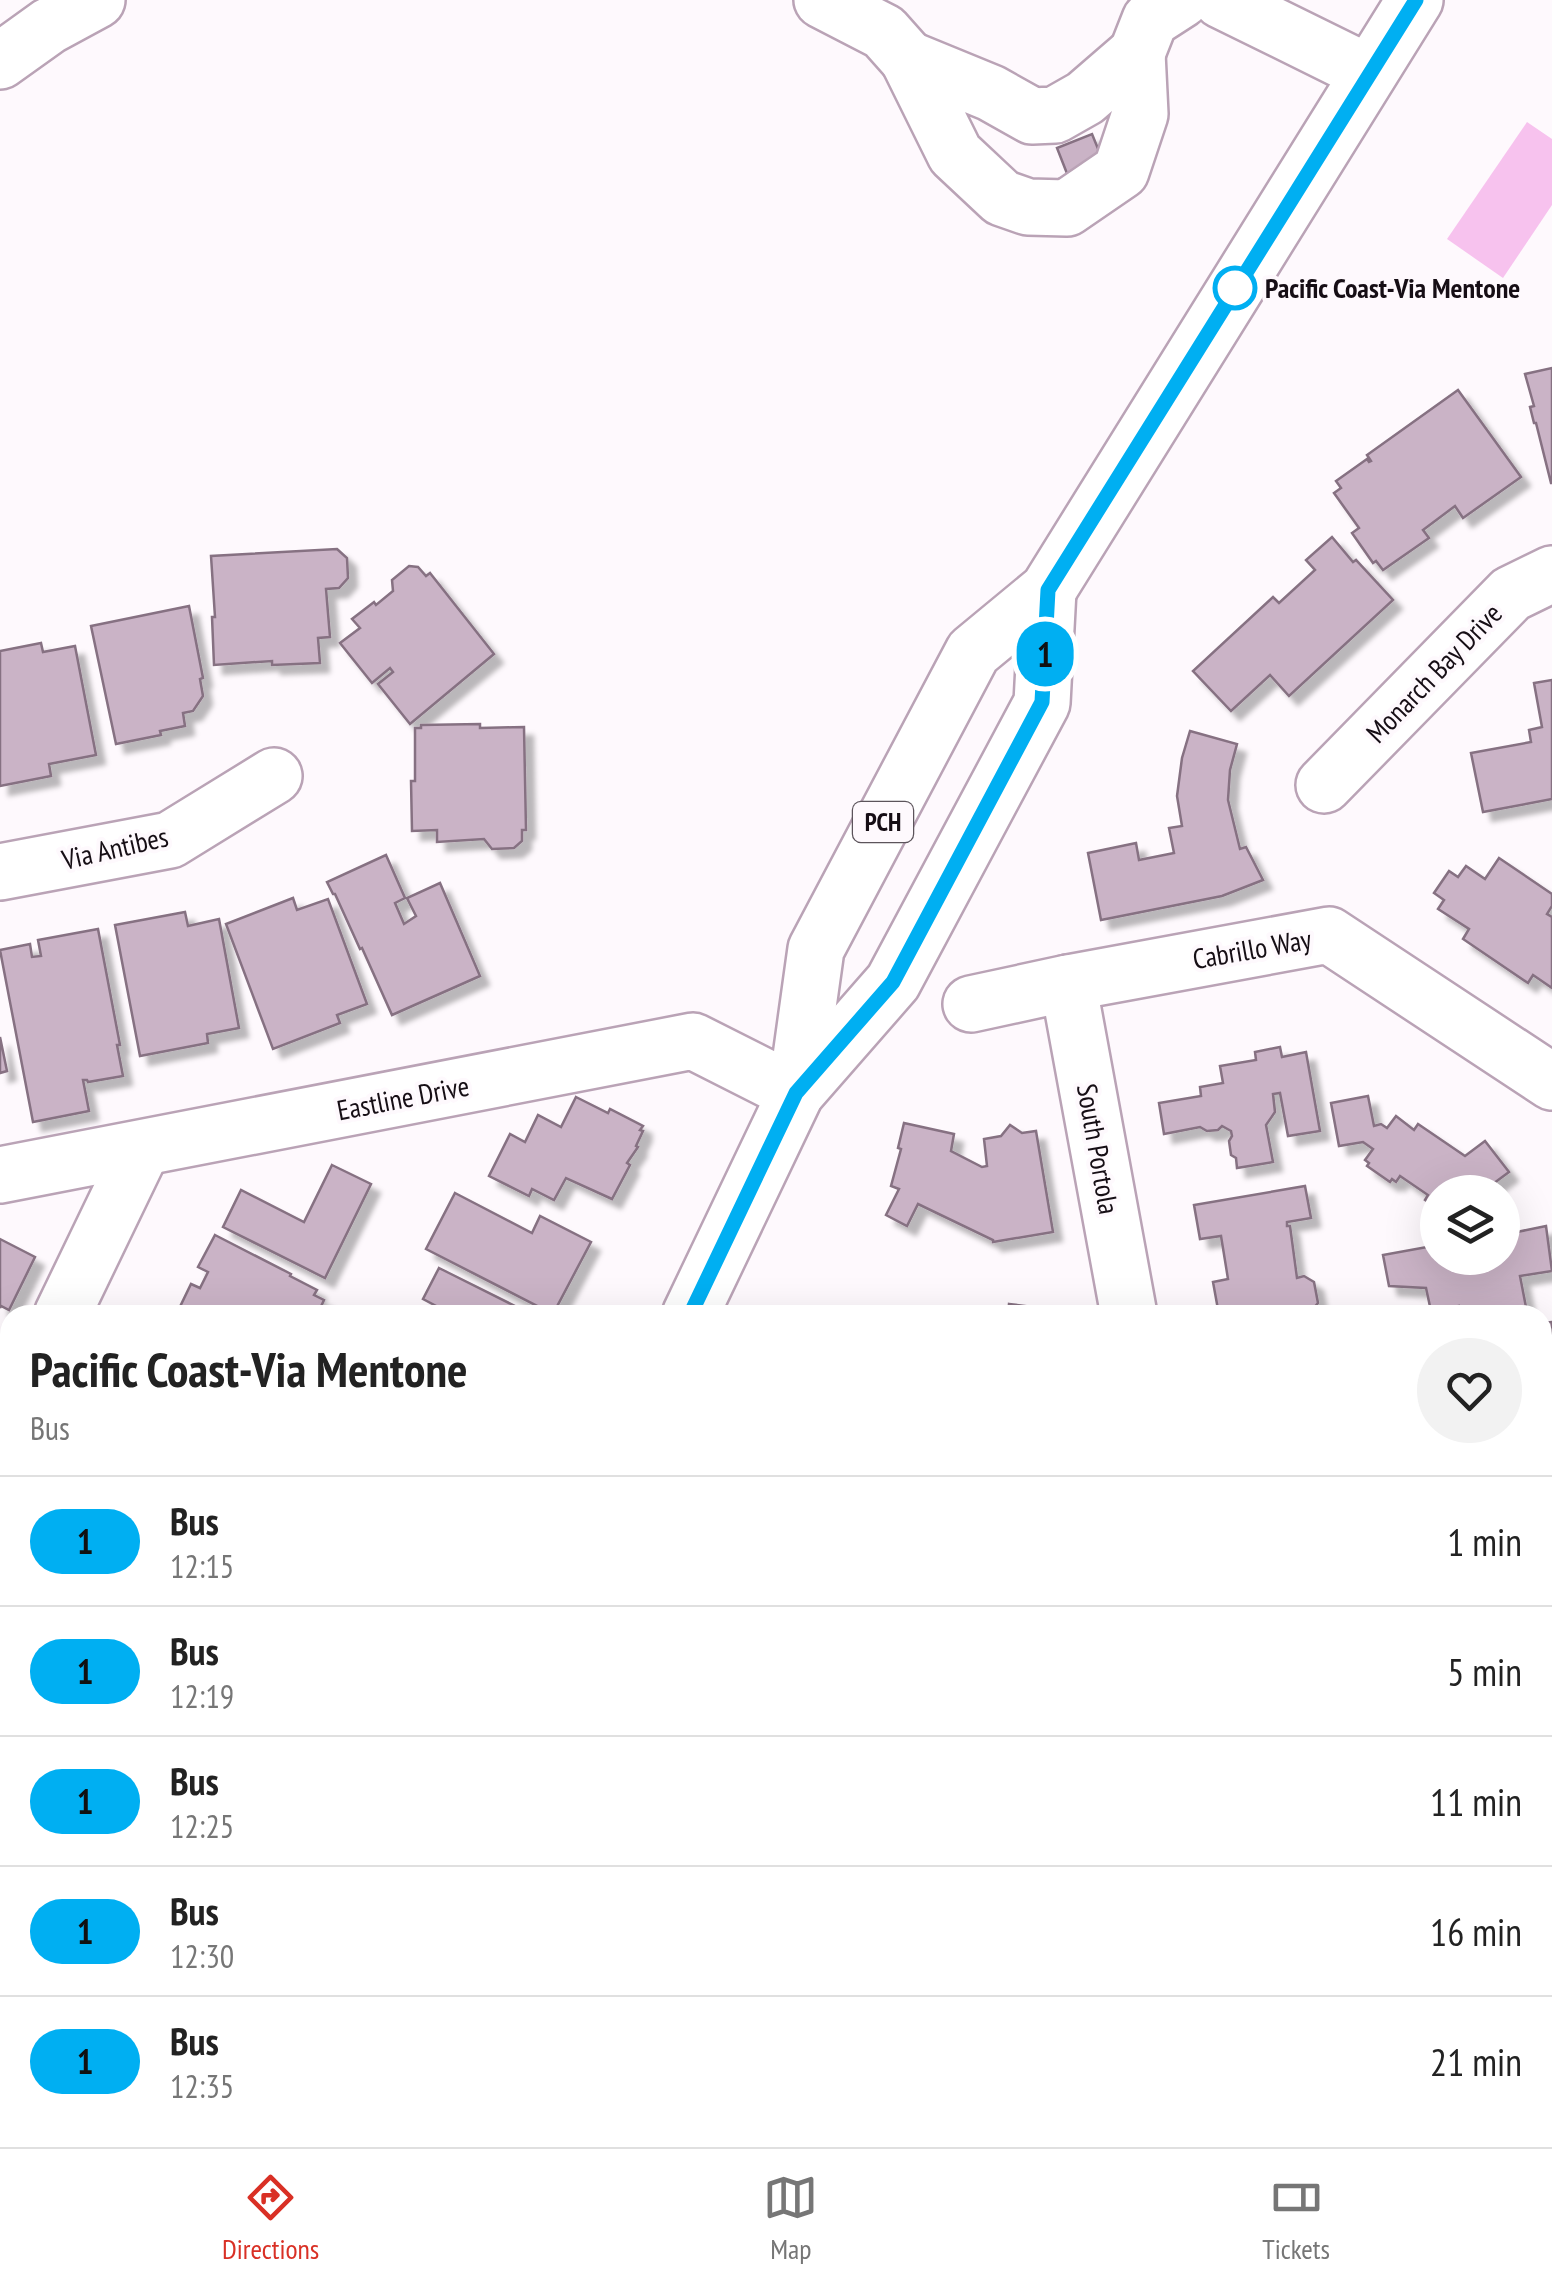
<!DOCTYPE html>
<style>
body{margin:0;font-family:"PT Sans Narrow",sans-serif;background:#f2f2f2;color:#222;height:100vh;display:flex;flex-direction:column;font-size:38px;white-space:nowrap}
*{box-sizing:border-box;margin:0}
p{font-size:32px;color:#767676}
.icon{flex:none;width:55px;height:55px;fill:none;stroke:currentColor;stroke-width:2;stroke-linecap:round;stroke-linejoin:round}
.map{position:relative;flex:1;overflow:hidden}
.side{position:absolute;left:0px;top:1305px;width:1552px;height:842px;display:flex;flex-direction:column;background:#fff;border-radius:30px 30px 0 0;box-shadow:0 10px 40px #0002}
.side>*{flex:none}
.badge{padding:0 20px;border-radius:32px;font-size:35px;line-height:65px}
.fabs{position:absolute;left:1420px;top:1175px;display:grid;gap:20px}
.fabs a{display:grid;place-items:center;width:100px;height:100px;border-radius:50%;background:#fff;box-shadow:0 10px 40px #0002;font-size:50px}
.map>.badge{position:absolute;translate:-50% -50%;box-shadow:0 0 0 5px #fff}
.round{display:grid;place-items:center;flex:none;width:105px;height:105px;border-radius:52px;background:#f2f2f2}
.overview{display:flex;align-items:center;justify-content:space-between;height:170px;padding:0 30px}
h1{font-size:48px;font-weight:700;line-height:75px}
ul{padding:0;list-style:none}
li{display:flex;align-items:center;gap:30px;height:130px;padding:0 30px;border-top:2px solid #e0e0e0}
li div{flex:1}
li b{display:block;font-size:38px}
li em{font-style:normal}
li .badge{min-width:110px;font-weight:700;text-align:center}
.menu{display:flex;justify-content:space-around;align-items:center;height:140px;border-top:2px solid #e0e0e0;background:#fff;font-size:28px;color:#767676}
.menu a{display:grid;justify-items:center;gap:5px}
.menu .active{color:#d93025}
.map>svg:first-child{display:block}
</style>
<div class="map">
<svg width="1552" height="2147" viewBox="0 0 1552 2147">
<defs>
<filter id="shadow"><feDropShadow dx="9" dy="9" stdDeviation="2.5" flood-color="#0004"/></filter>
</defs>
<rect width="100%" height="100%" fill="#fef9fd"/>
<polygon fill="#f7c2ee" points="1527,122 1552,139 1552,205 1503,278 1447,239"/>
<g fill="#cab3c6" stroke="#867182" stroke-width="2.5" filter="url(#shadow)">
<polygon points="1092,134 1103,161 1068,176 1057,148"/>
<polygon points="1552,368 1552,483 1551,483 1536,423 1534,423 1530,407 1534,406 1525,374"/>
<polygon points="1458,390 1521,477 1463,518 1455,506 1423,530 1429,538 1383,570 1376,561 1373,563 1352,533 1359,528 1334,493 1341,488 1336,481 1367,459 1369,462 1371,461 1367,455"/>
<polygon points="1332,537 1353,562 1356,560 1393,600 1289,696 1270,675 1231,711 1193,671 1273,597 1279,603 1315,570 1306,560"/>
<polygon points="337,549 347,558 348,578 339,588 326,589 330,637 318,638 320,663 272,665 272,661 214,665 212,617 215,617 211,556"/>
<polygon points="409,566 418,567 426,576 430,573 494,654 410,724 378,684 393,672 390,668 372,683 340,643 360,628 352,619 374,602 376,605 393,591 392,580"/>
<polygon points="189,606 203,678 200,679 203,696 193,711 183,713 185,726 160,731 161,735 116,744 91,626"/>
<polygon points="41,643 43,652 75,646 96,755 49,764 51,776 0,786 0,651"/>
<polygon points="1552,680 1552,799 1483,812 1471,753 1531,742 1529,730 1542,727 1534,683"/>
<polygon points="480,724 480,728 524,727 526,830 522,830 522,841 514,848 492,849 484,839 437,842 437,830 412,831 411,781 415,781 415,728 421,728 421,725"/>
<polygon points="1190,731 1237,744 1230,770 1228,800 1240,849 1246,847 1263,880 1222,896 1101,920 1088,853 1136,843 1139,860 1174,853 1169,828 1182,826 1177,796 1182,758"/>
<polygon points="386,855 405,898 395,903 404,924 416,916 407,898 440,883 480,976 392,1015 362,948 360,949 335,894 333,894 327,882"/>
<polygon points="1499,858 1552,894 1552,906 1547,914 1552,917 1552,988 1533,975 1528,983 1463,939 1469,929 1438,909 1444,900 1434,893 1449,871 1458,877 1466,866 1485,879"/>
<polygon points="293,898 297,910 328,899 367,1004 337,1015 340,1023 273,1049 226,924"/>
<polygon points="185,912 188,926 219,919 239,1028 207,1034 208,1043 140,1056 115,925"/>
<polygon points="98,929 120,1045 117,1045 123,1076 88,1082 87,1080 83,1080 89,1111 33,1122 0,950 30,944 32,957 41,956 38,940"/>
<polygon points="0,1037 7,1071 0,1073"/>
<polygon points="1280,1047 1282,1057 1306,1052 1320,1131 1288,1136 1280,1093 1273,1094 1275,1112 1266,1125 1273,1162 1237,1168 1236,1158 1231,1155 1229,1141 1232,1136 1231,1131 1222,1126 1218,1130 1207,1131 1200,1127 1164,1134 1159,1103 1201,1096 1200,1087 1223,1083 1220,1066 1256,1060 1255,1052"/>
<polygon points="1368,1096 1374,1126 1381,1124 1387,1128 1396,1116 1414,1130 1418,1124 1465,1156 1485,1141 1509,1172 1482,1192 1438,1192 1438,1209 1425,1200 1428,1195 1400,1176 1396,1182 1392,1179 1390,1182 1367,1166 1369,1163 1365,1160 1373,1149 1363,1142 1339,1146 1331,1103"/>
<polygon points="576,1097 608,1113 610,1109 643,1126 640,1130 643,1131 636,1146 638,1147 627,1163 630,1165 612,1199 566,1178 554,1200 532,1189 529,1196 489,1176 510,1134 525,1142 538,1115 561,1127"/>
<polygon points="904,1123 954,1134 951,1151 982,1167 987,1166 984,1139 1001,1136 1010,1125 1022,1133 1036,1131 1053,1232 993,1242 993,1240 918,1204 907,1226 886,1215 899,1189 891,1186 901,1149 898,1148"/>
<polygon points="332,1165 371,1184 325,1278 223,1227 241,1190 304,1222"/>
<polygon points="1305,1186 1311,1218 1287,1222 1287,1226 1290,1226 1297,1278 1304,1276 1314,1282 1318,1303 1311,1311 1290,1315 1219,1315 1213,1282 1228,1279 1221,1236 1200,1239 1194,1205"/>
<polygon points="455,1193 532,1233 540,1216 591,1242 553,1314 426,1249"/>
<polygon points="1546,1226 1552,1271 1520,1276 1526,1307 1483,1315 1461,1315 1459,1306 1431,1311 1426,1288 1389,1286 1383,1255 1438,1245 1438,1258 1502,1258 1502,1237 1512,1235 1512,1233"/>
<polygon points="215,1235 291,1274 290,1276 317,1290 314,1295 324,1300 317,1315 176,1315 191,1284 200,1288 208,1272 198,1267"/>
<polygon points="0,1239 35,1257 9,1310 1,1306 0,1308"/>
<polygon points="439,1268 533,1315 434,1315 438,1307 423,1299"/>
<polygon points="1009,1304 1049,1309 1048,1315 1008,1315"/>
<polygon points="1552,1322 1552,1398 1542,1400 1542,1323"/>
<polygon points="1552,1414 1552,1535 1545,1536 1542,1521 1542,1416"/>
<polygon points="1542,1559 1547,1583 1552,1582 1552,1659 1546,1660 1549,1677 1542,1678"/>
<polygon points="9,1625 10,1625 10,1670 0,1665 0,1643"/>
<polygon points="1552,1686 1552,1774 1542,1776 1542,1688"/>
<polygon points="10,1704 10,1733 0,1728"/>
<polygon points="0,1742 10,1747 10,1852 0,1847"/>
<polygon points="1552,1790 1552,1849 1542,1850 1542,1792"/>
<polygon points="0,1872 10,1877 10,1898 0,1918"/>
<polygon points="1552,1921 1552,1957 1542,1959 1542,1923"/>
<polygon points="1552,2060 1552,2131 1544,2133 1542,2062"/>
<polygon points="409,2138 534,2138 541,2142 539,2147 423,2147 424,2145"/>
<polygon points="685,2138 783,2138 792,2143 790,2147 691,2147 683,2142"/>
<polygon points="963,2138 992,2138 1011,2147 958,2147"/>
<polygon points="1030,2138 1061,2138 1057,2146 1051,2143 1049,2147"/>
<polygon points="1135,2138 1200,2138 1195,2147 1132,2147"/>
<polygon points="1339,2138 1441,2138 1443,2147 1341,2147"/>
</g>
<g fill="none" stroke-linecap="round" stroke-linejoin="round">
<g stroke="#baa3b6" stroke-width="60">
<g id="minor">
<polyline points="822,0 884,32 908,59"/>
<polyline points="1221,0 1369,73"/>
<polygon points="1137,53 1140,114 1121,171 1067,208 1028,207 1002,198 955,154 908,59 991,93 1032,116 1055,115 1085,98"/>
<polyline points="1137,53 1150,20 1181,0"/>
<polyline points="0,61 49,26 97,0"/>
<polyline points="1324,785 1511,594 1552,574"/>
<polyline points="0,872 170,840 274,776"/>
<polyline points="1068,983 1129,1315"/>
<polyline points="971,1004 1068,983 1329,935 1552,1082"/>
<polyline points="0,1175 693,1041 796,1093"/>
<polyline points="62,1315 142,1149"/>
<polyline points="0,1443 10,1422"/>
<polyline points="0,2107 10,2087"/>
<polyline points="1271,2138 1272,2147"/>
<polyline points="586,2147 591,2138"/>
<polyline points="873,2147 878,2138"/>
</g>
</g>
<g stroke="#baa3b6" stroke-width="60">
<g id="highway">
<polyline points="796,1093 816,949 973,652 1048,590 1415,0"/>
<polyline points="690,1315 796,1093 893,982 1042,703 1048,590"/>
<polyline points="270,2147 275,2138"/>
</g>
</g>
<use href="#minor" stroke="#fff" stroke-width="55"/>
<use href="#highway" stroke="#fff" stroke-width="55"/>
</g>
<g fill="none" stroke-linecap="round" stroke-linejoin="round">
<g stroke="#fff" stroke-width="22">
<polyline id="line" points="690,1315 796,1093 893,982 1042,702 1048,590 1416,0"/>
</g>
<use href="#line" stroke="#00aff2" stroke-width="15"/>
</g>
<circle fill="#fff" stroke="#00aff2" stroke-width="5" cx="1235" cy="288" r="20"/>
<g text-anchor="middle" stroke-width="8" stroke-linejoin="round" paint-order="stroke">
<rect fill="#fef9fd" stroke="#5c545b" stroke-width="2.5" x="853" y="802" width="60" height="40" rx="8"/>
<g font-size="25" font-weight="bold" fill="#160e15">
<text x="883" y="831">PCH</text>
</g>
<g font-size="28" font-weight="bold" fill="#160e15" stroke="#fef9fd" text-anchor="start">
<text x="1265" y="298">Pacific Coast-Via Mentone</text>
</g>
<g font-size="28" fill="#160e15" stroke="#fef9fd">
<text transform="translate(1434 673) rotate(-46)" y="10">Monarch Bay Drive</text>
<text transform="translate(115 848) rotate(-13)" y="10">Via Antibes</text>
<text transform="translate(1252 949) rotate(-10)" y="10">Cabrillo Way</text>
<text transform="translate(403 1098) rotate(-11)" y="10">Eastline Drive</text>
<text transform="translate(1098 1149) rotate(80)" y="10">South Portola</text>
</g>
</g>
</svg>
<div class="fabs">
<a><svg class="icon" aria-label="layers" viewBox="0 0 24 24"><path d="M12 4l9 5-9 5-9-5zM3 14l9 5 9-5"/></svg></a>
</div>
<b class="badge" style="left:1045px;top:654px;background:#00aff2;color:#111">1</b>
<section class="side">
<div class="overview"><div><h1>Pacific Coast-Via Mentone</h1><p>Bus</p></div><a class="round"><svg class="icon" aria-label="heart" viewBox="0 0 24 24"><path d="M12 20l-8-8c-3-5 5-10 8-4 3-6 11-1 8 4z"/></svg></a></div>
<ul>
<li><span class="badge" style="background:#00aff2;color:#111">1</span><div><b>Bus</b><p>12:15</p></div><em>1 min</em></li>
<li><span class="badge" style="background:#00aff2;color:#111">1</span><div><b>Bus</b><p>12:19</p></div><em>5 min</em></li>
<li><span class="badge" style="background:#00aff2;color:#111">1</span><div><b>Bus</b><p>12:25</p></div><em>11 min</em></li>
<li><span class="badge" style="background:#00aff2;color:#111">1</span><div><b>Bus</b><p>12:30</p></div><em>16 min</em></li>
<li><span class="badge" style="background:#00aff2;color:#111">1</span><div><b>Bus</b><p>12:35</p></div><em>21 min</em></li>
</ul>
</section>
</div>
<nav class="menu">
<a class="active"><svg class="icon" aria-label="directions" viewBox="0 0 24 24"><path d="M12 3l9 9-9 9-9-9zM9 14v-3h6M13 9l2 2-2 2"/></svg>Directions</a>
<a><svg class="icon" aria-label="map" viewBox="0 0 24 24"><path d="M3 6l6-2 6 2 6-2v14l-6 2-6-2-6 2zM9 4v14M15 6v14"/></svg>Map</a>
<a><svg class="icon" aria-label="tickets" viewBox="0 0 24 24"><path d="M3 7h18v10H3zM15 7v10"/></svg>Tickets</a>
</nav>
